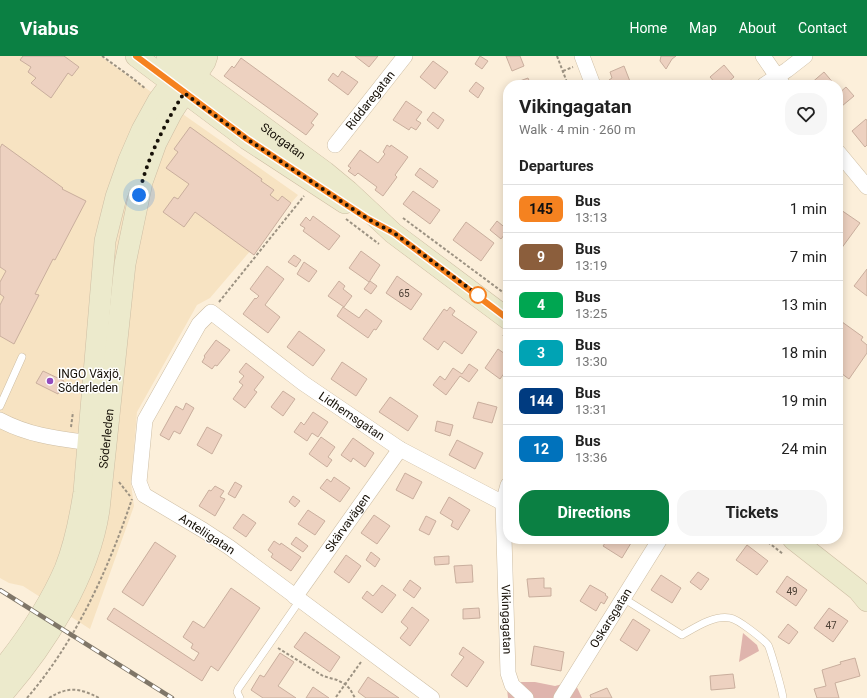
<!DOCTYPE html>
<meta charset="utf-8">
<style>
body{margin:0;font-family:Roboto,sans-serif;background:#f6f6f6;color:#222;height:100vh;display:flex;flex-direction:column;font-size:15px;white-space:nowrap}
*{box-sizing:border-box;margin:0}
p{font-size:13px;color:#767676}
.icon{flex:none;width:22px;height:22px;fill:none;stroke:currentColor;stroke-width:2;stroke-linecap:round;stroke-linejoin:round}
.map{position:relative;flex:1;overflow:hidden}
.panel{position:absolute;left:503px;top:24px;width:340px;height:464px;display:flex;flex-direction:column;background:#fff;border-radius:16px;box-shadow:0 2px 10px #0003}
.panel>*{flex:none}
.badge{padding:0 8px;border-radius:6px;font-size:14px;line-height:26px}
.you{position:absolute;width:20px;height:20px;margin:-10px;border:3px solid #fff;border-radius:50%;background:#1a73e8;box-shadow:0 0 0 6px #1a73e833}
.map>.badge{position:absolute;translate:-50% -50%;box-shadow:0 0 0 2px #fff}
h2{padding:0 16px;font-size:15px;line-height:36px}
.round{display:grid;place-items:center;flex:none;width:42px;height:42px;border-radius:16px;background:#f6f6f6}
.headline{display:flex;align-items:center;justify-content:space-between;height:68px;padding:0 16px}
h1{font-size:19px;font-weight:700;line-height:30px}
.button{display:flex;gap:8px;margin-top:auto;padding:8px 16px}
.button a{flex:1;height:46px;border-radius:16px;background:#0b8043;color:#fff;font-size:16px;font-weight:700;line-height:46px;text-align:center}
.button a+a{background:#f6f6f6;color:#222}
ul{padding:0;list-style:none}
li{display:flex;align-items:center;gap:12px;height:48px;padding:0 16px;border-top:1px solid #e0e0e0}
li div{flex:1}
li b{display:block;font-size:15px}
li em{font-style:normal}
li .badge{min-width:44px;font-weight:700;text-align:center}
header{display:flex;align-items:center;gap:24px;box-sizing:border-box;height:56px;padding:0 20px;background:#0b8043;color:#fff}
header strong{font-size:19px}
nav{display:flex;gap:22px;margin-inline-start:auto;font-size:14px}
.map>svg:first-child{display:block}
</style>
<header>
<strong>Viabus</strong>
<nav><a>Home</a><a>Map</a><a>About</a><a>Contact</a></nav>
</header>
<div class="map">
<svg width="867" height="642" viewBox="0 0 867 642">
<rect width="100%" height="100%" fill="#fcefda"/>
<polygon fill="#f7e3c2" points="0,0 100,0 298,139 210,242 197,249 137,356 131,428 134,450 90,573 23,530 9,527 0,522"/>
<g fill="#dfb4ad">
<polygon points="743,577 757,589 759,595 739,606"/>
<polygon points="574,625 582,642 508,642 507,633 517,626 535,626 555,630"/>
</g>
<g fill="#edd1c0" stroke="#c9ae9d">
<polygon points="23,0 64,0 79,11 72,20 68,17 51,42 31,27 36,22 28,16 31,11 20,4"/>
<polygon points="355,0 378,0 369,11"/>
<polygon points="480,0 488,5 482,13 475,8"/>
<polygon points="506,0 520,0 524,10 512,15"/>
<polygon points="661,0 676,0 672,3 666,13 660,5"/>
<polygon points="241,2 318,58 311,67 314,69 306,79 224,20 232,10 234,12"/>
<polygon points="433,5 448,16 435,33 420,21"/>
<polygon points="724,9 734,21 725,29 717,29 710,21"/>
<polygon points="624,10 631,28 611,29 609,24 612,22 610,16"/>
<polygon points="342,15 358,26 348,39 328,24 333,17 338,21"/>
<polygon points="824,16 835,29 809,29"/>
<polygon points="528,22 531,29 518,29 517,26"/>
<polygon points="476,26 484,32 478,42 469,35"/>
<polygon points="846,31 854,40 842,50 838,45 838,38"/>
<polygon points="406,45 422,56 416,64 421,67 416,74 411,71 409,74 393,64"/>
<polygon points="433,56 444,64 438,73 427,64"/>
<polygon points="866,63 867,65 867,89 865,91 852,75"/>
<polygon points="190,71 262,123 261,125 274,134 270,139 278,145 282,140 291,147 254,199 195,156 184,171 163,156 174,141 178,143 189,128 166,112 178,96 174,93"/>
<polygon points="2,88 63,132 62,133 86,145 55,204 53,203 35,238 39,239 14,288 0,280 0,249 4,241 0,238 0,226 6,215 0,211 0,92"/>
<polygon points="387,89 390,91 391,89 408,101 395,119 397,121 383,140 375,134 377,131 358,117 355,120 348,115 351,112 348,110 360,94 378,107 385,98 383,96"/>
<polygon points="420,112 438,125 433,132 415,119"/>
<polygon points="413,135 440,154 430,168 403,148"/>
<polygon points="841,154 860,167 838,197 838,157"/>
<polygon points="313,160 340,180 329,194 303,175 305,172 300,169 306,161 310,165"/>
<polygon points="497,165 508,174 501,183 490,174"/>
<polygon points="466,166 494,187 481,205 453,184"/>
<polygon points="361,195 380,209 369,226 349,212"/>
<polygon points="294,199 301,204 296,211 288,206"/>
<polygon points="304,206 317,215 309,226 297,218"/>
<polygon points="267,210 284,223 265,249 280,261 268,277 243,258 255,242 256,243 259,240 250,233"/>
<polygon points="867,213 867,240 854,230"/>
<polygon points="397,220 422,238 411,254 386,237"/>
<polygon points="339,225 345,230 343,233 352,240 344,251 328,240"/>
<polygon points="370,225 377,230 371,238 364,233"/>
<polygon points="343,251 359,262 366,253 382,265 376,274 374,273 368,282 337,260"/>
<polygon points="450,251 455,255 452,259 477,276 462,298 444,285 438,294 423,283 444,253 447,255"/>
<polygon points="838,263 863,281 861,284 867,289 867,297 849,323 838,315"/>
<polygon points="299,275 325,294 313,310 287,291"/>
<polygon points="216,284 230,294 217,310 215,309 212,313 202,306 205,301 204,300"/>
<polygon points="498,293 508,300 508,312 500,323 485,312"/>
<polygon points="342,306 367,323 356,340 331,323"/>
<polygon points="246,307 264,321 254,334 257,336 245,352 233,343 243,329 239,326 244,320 239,316"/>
<polygon points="469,308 478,314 469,326 460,320 446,339 433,329 440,320 445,324 453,312 462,318"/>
<polygon points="43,315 64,325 58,338 36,327"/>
<polygon points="283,335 295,343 283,360 271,351"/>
<polygon points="390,341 418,360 408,375 379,356"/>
<polygon points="478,346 497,351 492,367 473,362"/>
<polygon points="186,347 194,352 180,378 174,375 169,384 160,379 176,350 183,354"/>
<polygon points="313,356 328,366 318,381 312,377 307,385 294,376 301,366 304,369"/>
<polygon points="437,365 453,369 450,380 435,375"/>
<polygon points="207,371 222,379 212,398 197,389"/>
<polygon points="321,381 335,391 328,401 332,404 327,411 309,398"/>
<polygon points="353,382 374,397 365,411 353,402 351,406 341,399"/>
<polygon points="457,384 483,397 475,413 449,399"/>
<polygon points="405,417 422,426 413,443 396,434"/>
<polygon points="334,421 350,432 340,446 320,432 327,423 331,426"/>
<polygon points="235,426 242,430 235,442 228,438"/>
<polygon points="215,430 224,435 220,441 225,443 215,460 199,450 209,434 211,435"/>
<polygon points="293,440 300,445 295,451 289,446"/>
<polygon points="449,441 470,454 458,474 451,470 453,465 440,457"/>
<polygon points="308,454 325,465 315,479 298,468"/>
<polygon points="243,458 256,467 246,481 233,472"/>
<polygon points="374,459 390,470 377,488 361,477"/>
<polygon points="426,460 436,465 429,479 419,474"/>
<polygon points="296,481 308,490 303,496 291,488"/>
<polygon points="608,483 624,483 631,487 622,502 603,490"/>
<polygon points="274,485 280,489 281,487 301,501 291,515 271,501 273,498 268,494"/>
<polygon points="155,486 176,500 143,550 122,536"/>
<polygon points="747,489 768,505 757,519 736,504"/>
<polygon points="371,496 380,503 375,511 366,504"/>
<polygon points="346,499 361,510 349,527 334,516"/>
<polygon points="449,500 449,508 435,509 434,501"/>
<polygon points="472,509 473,526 456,527 454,510"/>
<polygon points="698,516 709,523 701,534 690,526"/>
<polygon points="661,519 681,532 672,547 651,534"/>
<polygon points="787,520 807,534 796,550 776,536"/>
<polygon points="544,522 544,532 551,532 551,540 529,541 527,523"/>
<polygon points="410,524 421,532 414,542 403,534"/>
<polygon points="382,529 396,539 382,557 362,542 367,535 373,540"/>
<polygon points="590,529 606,538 605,539 608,541 604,548 601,546 596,555 580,545"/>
<polygon points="231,532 260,552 218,615 211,610 202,625 107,563 114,552 194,605 199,597 191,592 193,588 183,581 193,565 204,572"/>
<polygon points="412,551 429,564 410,590 400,582 408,572 401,566"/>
<polygon points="479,552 480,562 463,563 463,553"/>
<polygon points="829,552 848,565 833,586 814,572"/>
<polygon points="633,563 650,574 637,595 620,584"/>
<polygon points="788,568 798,576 789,588 778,581"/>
<polygon points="305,576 340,601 330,616 294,591"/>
<polygon points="534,590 564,596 561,615 531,609"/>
<polygon points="463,591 484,606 467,631 451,619 464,601 459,598"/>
<polygon points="280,597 294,606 278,630 296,642 263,642 251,634 260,619 264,621"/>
<polygon points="855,602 860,620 835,627 839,642 817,642 814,633 826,630 822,614 841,608 840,606"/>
<polygon points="733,618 735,632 711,634 710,620"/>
<polygon points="368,621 399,642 366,642 358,636"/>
<polygon points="313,631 329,642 306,642"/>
<polygon points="607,632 612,642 591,642 590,639"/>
</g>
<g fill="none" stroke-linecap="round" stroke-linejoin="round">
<g stroke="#cebea4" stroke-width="8">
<g id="lane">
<polyline points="0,350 22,301"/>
<path d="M623,542L682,579C696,571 714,559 730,562C738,563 763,583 768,589C770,592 783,637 783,642"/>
<polyline points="240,642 237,636 238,633 300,544"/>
</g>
</g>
<g stroke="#cebea4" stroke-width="16">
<g id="street">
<polyline points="582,0 593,29"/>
<polyline points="763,0 783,29"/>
<polyline points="764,29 787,14 805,0"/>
<path id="s1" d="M335,89L405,0"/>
<polyline points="838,96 867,131"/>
<path d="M0,364C32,381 63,383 98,388"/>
<path id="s2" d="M508,429L503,447L508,617L512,629L526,642"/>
<path id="s3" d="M295,541L400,393"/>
<path id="s4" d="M432,642L229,491L203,474L144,439L139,426L145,364L199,268L211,256L303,327L400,393L503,447"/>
<path id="s5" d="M561,642L660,483"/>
</g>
</g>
<g stroke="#cebea4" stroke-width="22">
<g id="secondary">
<polyline points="136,0 247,83 345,147"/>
<path id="s6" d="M167,0L325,116L348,135L393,177L508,263"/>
<polyline points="793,483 858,534 867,545"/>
<path d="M0,616C25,585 49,550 65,513C75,488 80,462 84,436L104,199L105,185L116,141L129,104L142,74L158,45L191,0"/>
<path id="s7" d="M0,641C44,592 89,521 99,454L125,208L142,126L156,87L172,56L205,6L207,0"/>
</g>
</g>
<g stroke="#9c9282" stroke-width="2" stroke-dasharray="3 2" stroke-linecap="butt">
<polyline points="102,0 131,21 146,33"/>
<polyline points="557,0 568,29"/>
<polyline points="563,15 573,11"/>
<polyline points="403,162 508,240"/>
<polyline points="346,163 379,188"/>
<polyline points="219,246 304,140"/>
<polyline points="503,279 508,282"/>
<polyline points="71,371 73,356"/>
<polyline points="119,426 130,440"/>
<polyline points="764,483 783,498"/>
<polyline points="278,592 323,620 337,624 345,628 350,633 355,642"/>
<polyline points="336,641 361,606"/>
<path d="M27,642C76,585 108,514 132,443"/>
<path d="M49,642C68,630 80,632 99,642"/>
</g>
<use href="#lane" stroke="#fff" stroke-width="7"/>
<use href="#street" stroke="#fff" stroke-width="15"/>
<use href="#secondary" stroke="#eceacc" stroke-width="21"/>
<g stroke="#7f7668" stroke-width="4.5">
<polyline id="rail" points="0,534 172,642"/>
</g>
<use href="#rail" stroke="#fff" stroke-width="3" stroke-dasharray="9" stroke-linecap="butt"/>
</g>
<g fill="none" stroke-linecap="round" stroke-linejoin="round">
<g stroke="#fff" stroke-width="9">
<polyline id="line" points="136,0 247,83 368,163 394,177 508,263"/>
</g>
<use href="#line" stroke="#f58220" stroke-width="6"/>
<path stroke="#161007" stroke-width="4" stroke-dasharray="0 7.2" d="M139,139C147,102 164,69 184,37L247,83L368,163L394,177L478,239"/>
</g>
<circle fill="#fff" stroke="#f58220" stroke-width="2" cx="478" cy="239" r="8"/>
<circle fill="#934bbe" stroke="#fff" stroke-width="1.5" cx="50" cy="325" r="4"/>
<g text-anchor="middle" stroke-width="3" stroke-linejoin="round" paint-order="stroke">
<g font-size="10" fill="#4c4035">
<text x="404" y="241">65</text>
<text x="792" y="539">49</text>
<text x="831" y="573">47</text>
</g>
<g font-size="12" fill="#161007" stroke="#fff">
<text dy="4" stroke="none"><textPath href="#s1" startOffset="57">Riddaregatan</textPath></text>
<text dy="4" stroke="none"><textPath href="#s6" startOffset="144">Storgatan</textPath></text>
<text dy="4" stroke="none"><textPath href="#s4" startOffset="731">Lidhemsgatan</textPath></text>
<text dy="4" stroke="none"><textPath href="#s7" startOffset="286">Söderleden</textPath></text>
<text dy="4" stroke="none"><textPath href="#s3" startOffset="91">Skärvavägen</textPath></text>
<text transform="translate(207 478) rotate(33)" y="4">Anteliigatan</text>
<text dy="4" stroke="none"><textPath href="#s5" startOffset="94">Oskarsgatan</textPath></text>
<text dy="4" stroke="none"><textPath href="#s2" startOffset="135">Vikingagatan</textPath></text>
</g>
<g font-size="12" fill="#161007" stroke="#fff" text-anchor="start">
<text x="58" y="322">INGO Växjö,<tspan x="58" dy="14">Söderleden</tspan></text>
</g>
</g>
</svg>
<div class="you" style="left:139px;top:139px"></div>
<section class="panel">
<div class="headline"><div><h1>Vikingagatan</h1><p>Walk · 4 min · 260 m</p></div><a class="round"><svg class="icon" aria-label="heart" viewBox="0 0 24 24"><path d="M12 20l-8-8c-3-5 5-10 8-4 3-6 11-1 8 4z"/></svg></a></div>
<h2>Departures</h2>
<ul>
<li><span class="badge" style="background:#f58220;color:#111">145</span><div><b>Bus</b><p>13:13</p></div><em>1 min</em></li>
<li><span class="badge" style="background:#8b5e3c;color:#fff">9</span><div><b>Bus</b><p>13:19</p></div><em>7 min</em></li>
<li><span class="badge" style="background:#00a651;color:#fff">4</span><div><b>Bus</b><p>13:25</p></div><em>13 min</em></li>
<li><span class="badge" style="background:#00a3b4;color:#fff">3</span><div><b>Bus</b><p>13:30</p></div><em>18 min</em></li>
<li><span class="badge" style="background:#003b80;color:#fff">144</span><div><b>Bus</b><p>13:31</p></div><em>19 min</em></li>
<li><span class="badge" style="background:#0072bc;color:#fff">12</span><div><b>Bus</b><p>13:36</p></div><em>24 min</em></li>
</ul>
<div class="button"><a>Directions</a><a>Tickets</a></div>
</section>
</div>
